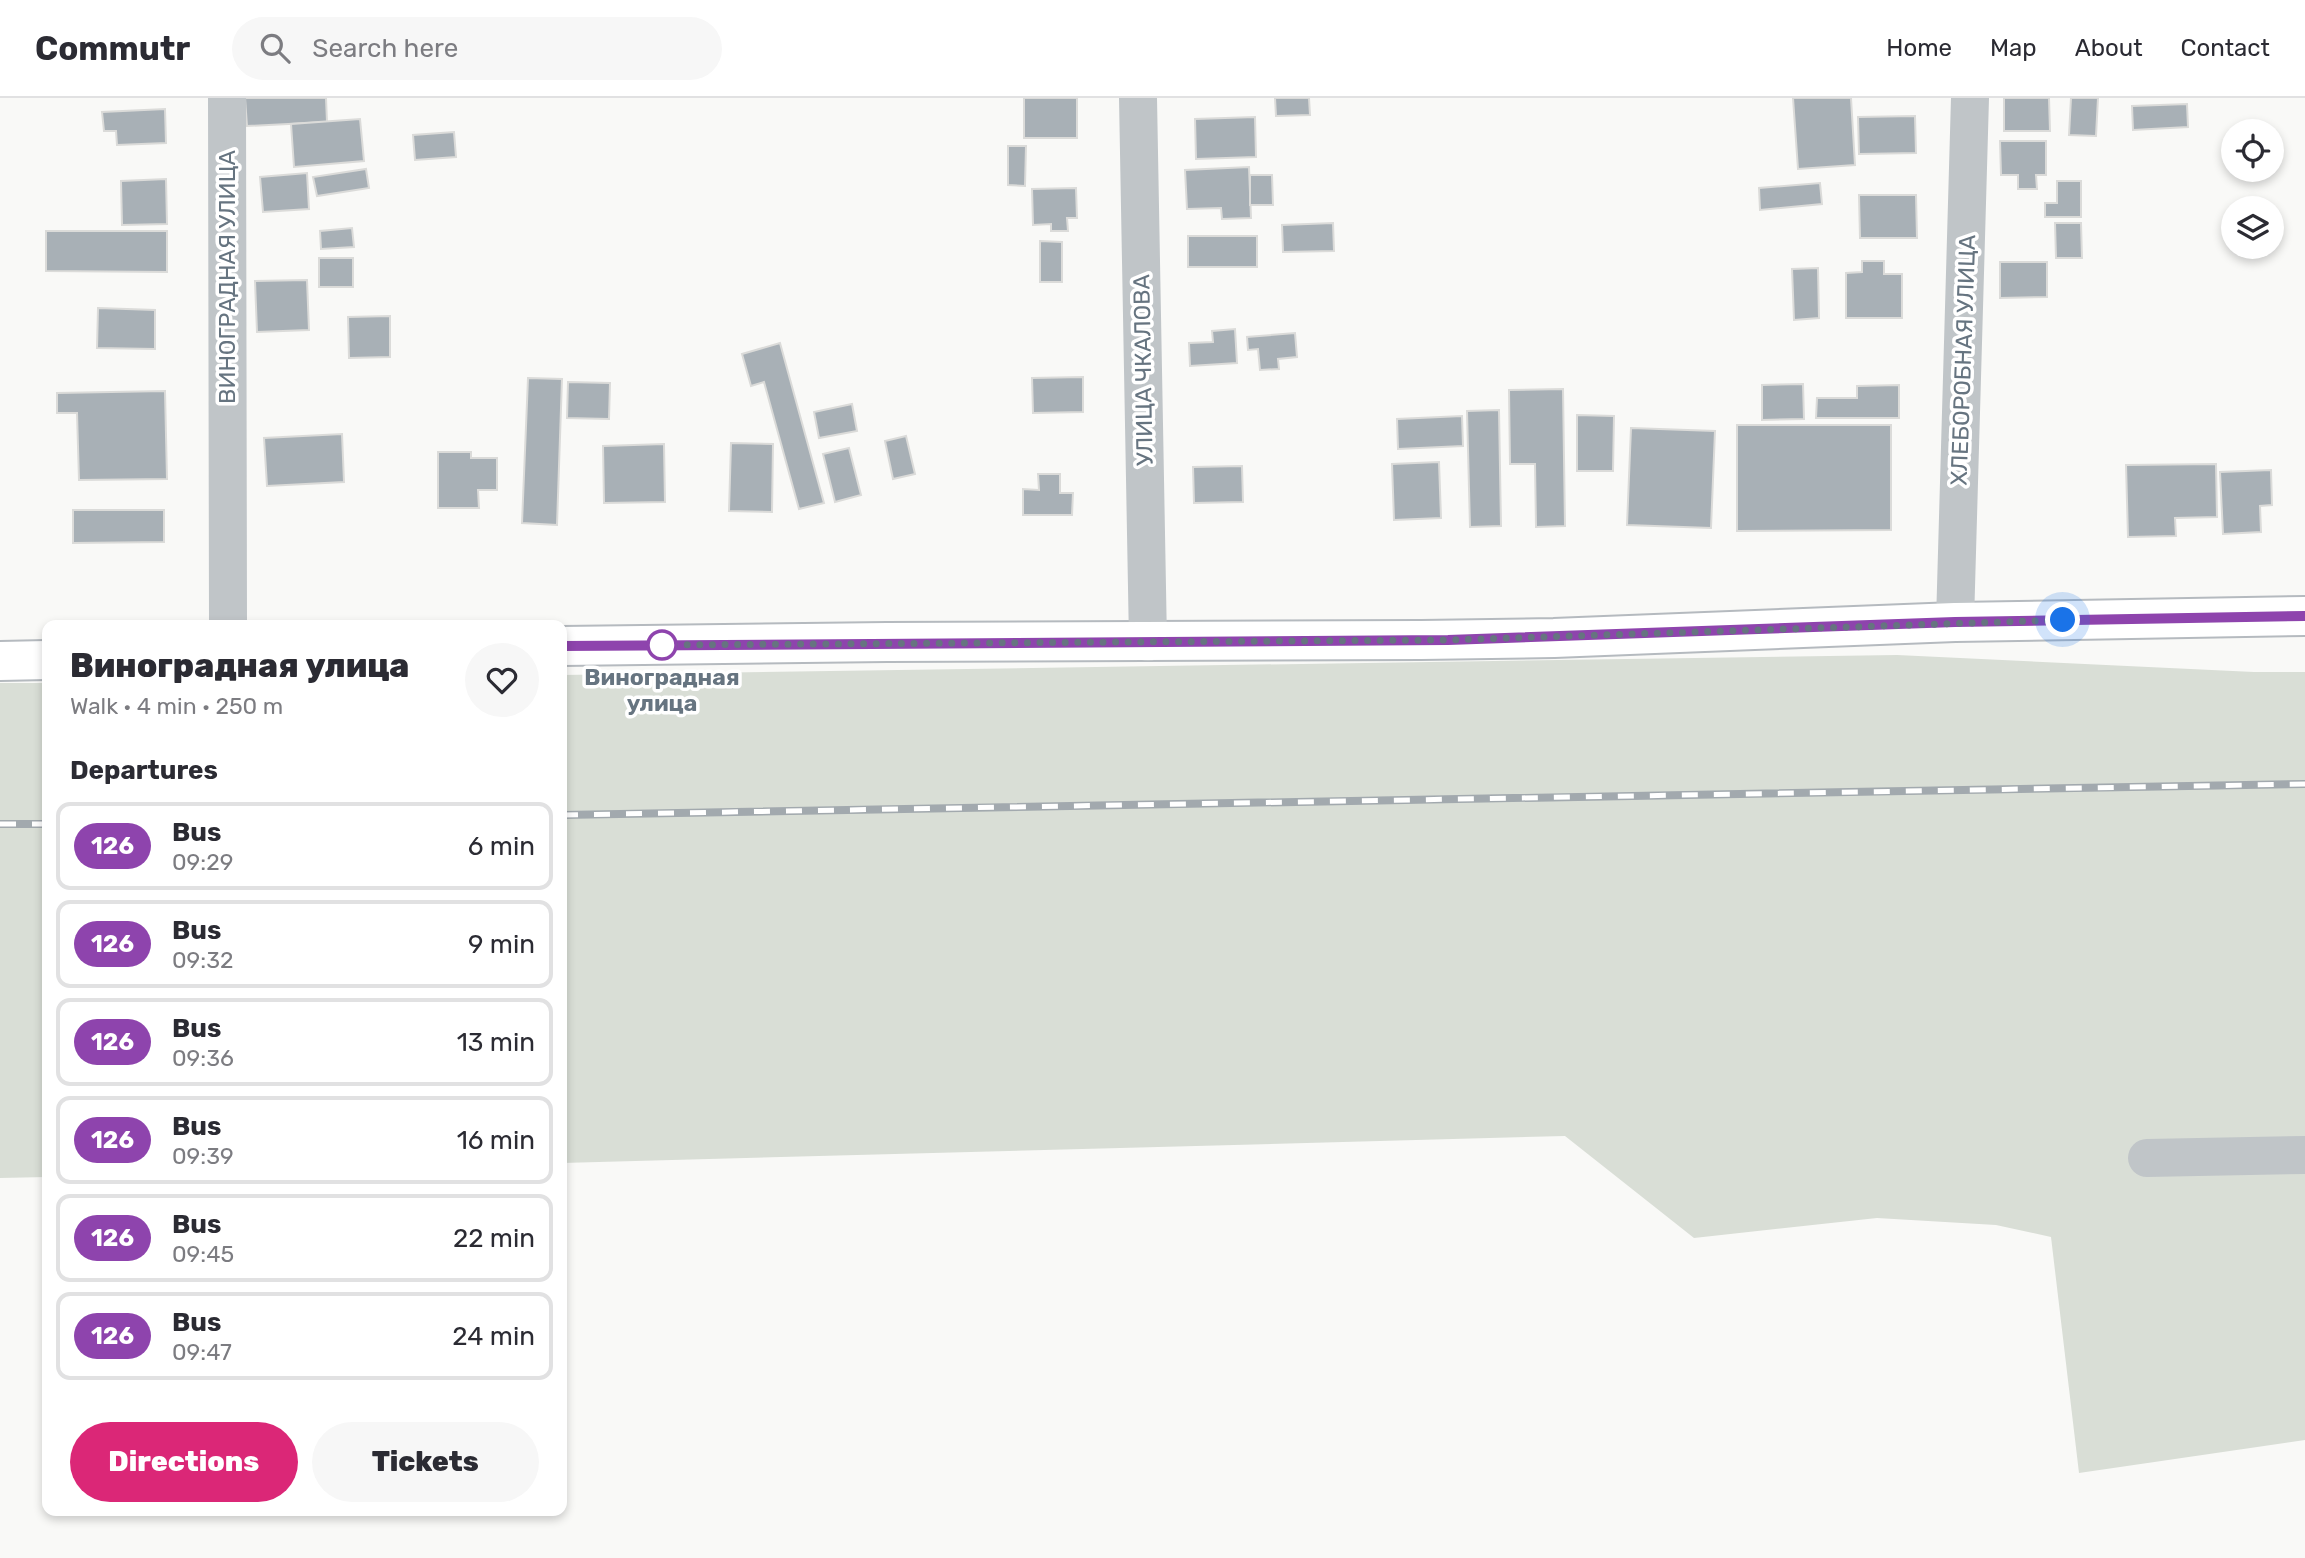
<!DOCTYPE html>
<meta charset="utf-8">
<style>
body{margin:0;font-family:Rubik,sans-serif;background:#f7f7f7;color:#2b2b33;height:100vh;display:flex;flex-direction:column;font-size:26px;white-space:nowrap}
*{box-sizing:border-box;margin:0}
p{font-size:23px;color:#7c7c81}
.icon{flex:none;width:38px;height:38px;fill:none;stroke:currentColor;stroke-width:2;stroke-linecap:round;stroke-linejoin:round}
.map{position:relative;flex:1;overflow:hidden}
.drawer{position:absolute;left:42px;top:522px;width:525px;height:896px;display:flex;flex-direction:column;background:#fff;border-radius:14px;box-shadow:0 4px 10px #0003}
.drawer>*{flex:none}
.badge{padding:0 14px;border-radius:23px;font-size:24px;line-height:46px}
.controls{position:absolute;left:2221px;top:21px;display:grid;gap:14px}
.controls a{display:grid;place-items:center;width:63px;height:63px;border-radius:50%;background:#fff;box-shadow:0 4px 10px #0003;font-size:35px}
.you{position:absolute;width:35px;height:35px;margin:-18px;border:5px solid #fff;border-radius:50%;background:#1a73e8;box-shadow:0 0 0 10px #1a73e833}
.map>.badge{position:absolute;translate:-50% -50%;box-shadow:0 0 0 4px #fff}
h2{padding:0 28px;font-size:26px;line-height:63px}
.round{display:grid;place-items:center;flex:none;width:74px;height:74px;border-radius:37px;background:#f7f7f7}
.overview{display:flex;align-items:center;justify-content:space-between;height:119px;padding:0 28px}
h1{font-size:33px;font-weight:800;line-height:52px}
.primary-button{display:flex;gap:14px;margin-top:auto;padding:14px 28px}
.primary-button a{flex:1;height:80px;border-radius:42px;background:#db2777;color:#fff;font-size:28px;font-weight:800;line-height:80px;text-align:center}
.primary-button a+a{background:#f7f7f7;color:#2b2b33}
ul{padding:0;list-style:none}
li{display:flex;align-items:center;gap:21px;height:88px;margin:0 14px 10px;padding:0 14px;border:4px solid #e1e1e2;border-radius:14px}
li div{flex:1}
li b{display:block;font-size:26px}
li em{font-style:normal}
li .badge{min-width:77px;font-weight:700;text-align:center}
header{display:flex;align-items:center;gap:42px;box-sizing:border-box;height:98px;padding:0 35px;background:#fff;border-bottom:2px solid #e1e1e2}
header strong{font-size:33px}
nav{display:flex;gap:38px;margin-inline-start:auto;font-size:24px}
.search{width:490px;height:63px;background:#f7f7f7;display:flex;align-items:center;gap:18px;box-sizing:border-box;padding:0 24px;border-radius:38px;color:#7c7c81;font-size:26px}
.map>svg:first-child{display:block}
</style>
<header>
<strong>Commutr</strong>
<div class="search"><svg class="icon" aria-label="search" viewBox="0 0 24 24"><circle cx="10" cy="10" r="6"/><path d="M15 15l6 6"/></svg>Search here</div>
<nav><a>Home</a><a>Map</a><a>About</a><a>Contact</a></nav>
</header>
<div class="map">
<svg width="2305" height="1460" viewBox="0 0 2305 1460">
<rect width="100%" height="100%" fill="#f9f9f7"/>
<g fill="#d9ded6">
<polygon points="1897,557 2254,574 2305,574 2305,1342 2079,1375 2051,1139 1996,1127 1877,1120 1694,1140 1565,1038 562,1065 562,577"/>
<polygon points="0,585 47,585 47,1079 0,1080"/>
</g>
<g fill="#a8b0b6" stroke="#dbdbd9" stroke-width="2">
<polygon points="245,0 326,0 327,24 247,28"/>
<rect x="1024" y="0" width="53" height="40"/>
<polygon points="1275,0 1309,0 1310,17 1276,18"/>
<polygon points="1793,0 1851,0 1855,67 1798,71"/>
<polygon points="2004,0 2049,0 2050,33 2004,33"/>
<polygon points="2071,0 2098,0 2096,38 2069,37"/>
<polygon points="2187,6 2188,29 2133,32 2132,8"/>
<polygon points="165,11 166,45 117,47 116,33 104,33 102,14"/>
<polygon points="1915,18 1916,55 1859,56 1858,19"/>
<polygon points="1255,19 1256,59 1196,61 1195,21"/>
<polygon points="360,21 364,63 294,69 291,26"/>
<polygon points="454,34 456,59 415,62 413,37"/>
<polygon points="2000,43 2046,43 2046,77 2036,77 2037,91 2018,91 2018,77 2001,77"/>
<polygon points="1008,48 1026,48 1025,88 1008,87"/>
<polygon points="1249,69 1251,120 1222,121 1221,110 1187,111 1185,72"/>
<polygon points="366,71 369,90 317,98 313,79"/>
<polygon points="307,75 309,111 263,114 260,79"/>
<polygon points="1250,77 1272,77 1273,107 1250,107"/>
<polygon points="166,81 167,126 122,127 121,83"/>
<polygon points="2057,83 2081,83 2081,119 2045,119 2045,105 2057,105"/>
<polygon points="1820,85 1822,106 1760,112 1759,90"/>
<polygon points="1076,90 1077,120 1067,120 1068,133 1051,133 1051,126 1033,127 1032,91"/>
<polygon points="1859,97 1916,97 1917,140 1860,140"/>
<polygon points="1333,125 1334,153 1283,154 1282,127"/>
<polygon points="2055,125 2081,125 2082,160 2056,160"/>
<polygon points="352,130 354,149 321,151 320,133"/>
<polygon points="46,133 167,133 167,174 46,173"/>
<rect x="1188" y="138" width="69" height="31"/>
<polygon points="1040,143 1062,144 1062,184 1040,184"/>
<rect x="319" y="160" width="34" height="29"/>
<polygon points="1862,163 1884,163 1884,176 1902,176 1902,220 1846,220 1846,175 1862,174"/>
<polygon points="2000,164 2047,164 2047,199 2000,200"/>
<polygon points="1818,170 1819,220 1794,222 1792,171"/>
<polygon points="307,182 309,232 257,234 255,183"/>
<polygon points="98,210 155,212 155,251 97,250"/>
<polygon points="390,218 390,259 349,260 348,219"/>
<polygon points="1235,231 1237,265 1190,268 1189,245 1213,244 1212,233"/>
<polygon points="1295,235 1297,259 1278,261 1279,271 1260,272 1258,251 1248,252 1247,239"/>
<polygon points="780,245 824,405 799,411 764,284 751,288 742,256"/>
<polygon points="1083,279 1083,314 1033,315 1032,280"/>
<polygon points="528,280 562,281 557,427 522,425"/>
<polygon points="568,284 610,285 609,321 567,320"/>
<polygon points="1803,286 1804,321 1762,322 1762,287"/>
<polygon points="1899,287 1899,320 1816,320 1817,300 1857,300 1857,288"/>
<polygon points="1563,291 1565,428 1536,429 1535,366 1510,366 1509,292"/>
<polygon points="165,293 167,381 79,382 77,315 57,315 57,295"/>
<polygon points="852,306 857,333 819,340 814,314"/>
<polygon points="1499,312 1501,428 1470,429 1467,313"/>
<polygon points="1577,317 1614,318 1613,373 1577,373"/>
<polygon points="1462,318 1463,348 1398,351 1397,321"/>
<polygon points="1737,327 1891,327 1891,432 1737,433"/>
<polygon points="1631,330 1715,333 1711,430 1627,427"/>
<polygon points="342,336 344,384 267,388 264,340"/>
<polygon points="906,338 915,376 893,381 885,343"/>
<polygon points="731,345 773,346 772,414 729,413"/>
<polygon points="664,346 665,404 604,405 603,348"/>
<polygon points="849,350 861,397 835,404 823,356"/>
<polygon points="438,354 471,354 471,360 497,360 497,392 478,392 479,410 438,410"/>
<polygon points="1439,364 1441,420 1394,422 1392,366"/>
<polygon points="2216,366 2217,419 2175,420 2176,438 2128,439 2126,367"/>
<polygon points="1242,368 1243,404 1194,405 1193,369"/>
<polygon points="2271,372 2272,407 2260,408 2261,434 2223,436 2220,374"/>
<polygon points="1038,376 1060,376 1060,395 1073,395 1072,417 1023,417 1023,391 1039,392"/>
<polygon points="73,412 164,412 164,444 73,445"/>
</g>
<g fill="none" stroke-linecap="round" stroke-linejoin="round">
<g stroke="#b5babf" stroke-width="42">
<g id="secondary">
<polyline points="562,548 887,544 1421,542 1554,540 1955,524 2305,518"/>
<polyline points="0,563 47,562"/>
</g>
</g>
<g stroke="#c0c5c8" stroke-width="38">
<polyline points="227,0 228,527"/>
<polyline points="1138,0 1148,544"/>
<polyline points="1955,524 1970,0"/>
<polyline points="2147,1060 2305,1057"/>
</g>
<use href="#secondary" stroke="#fff" stroke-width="38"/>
<g stroke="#a2a9ae" stroke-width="8">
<g id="rail">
<polyline points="562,717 2305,686"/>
<polyline points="0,726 47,726"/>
</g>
</g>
<use href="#rail" stroke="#fff" stroke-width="5" stroke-dasharray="16" stroke-linecap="butt"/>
</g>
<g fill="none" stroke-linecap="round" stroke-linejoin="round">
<g stroke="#fff" stroke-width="16">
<polyline id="line" points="562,548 1448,542 1955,524 2305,518"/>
</g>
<use href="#line" stroke="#8e44ad" stroke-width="10"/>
<polyline stroke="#667480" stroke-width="7" stroke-dasharray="0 12.6" points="662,547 1448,542 2063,522"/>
</g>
<circle fill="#fff" stroke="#8e44ad" stroke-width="3.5" cx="662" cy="547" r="14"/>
<g text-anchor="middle" stroke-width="7" stroke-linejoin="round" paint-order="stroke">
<g font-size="23" fill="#667480" stroke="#fff">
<text transform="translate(227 179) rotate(-90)" y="8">ВИНОГРАДНАЯ УЛИЦА</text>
<text transform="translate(1963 262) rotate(-88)" y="8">ХЛЕБОРОБНАЯ УЛИЦА</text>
<text transform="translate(1143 272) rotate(-91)" y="8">УЛИЦА ЧКАЛОВА</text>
</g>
<g font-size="23" font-weight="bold" fill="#667480" stroke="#fff">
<text x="662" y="587">Виноградная<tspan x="662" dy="26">улица</tspan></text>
</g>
</g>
</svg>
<div class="controls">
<a><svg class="icon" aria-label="locate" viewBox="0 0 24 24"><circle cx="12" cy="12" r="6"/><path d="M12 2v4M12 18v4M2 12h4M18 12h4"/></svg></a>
<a><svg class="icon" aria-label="layers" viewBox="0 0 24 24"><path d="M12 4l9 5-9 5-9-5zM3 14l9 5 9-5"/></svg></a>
</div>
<div class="you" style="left:2063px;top:522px"></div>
<section class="drawer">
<div class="overview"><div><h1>Виноградная улица</h1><p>Walk · 4 min · 250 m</p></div><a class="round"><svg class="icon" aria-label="heart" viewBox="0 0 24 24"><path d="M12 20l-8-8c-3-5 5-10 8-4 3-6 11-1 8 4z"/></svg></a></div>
<h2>Departures</h2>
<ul>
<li><span class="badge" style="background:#8e44ad;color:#fff">126</span><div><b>Bus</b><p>09:29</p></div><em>6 min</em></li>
<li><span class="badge" style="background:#8e44ad;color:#fff">126</span><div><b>Bus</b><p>09:32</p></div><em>9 min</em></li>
<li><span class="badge" style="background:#8e44ad;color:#fff">126</span><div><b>Bus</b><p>09:36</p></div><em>13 min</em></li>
<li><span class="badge" style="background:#8e44ad;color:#fff">126</span><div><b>Bus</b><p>09:39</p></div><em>16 min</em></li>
<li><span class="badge" style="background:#8e44ad;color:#fff">126</span><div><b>Bus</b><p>09:45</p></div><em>22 min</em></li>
<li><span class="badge" style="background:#8e44ad;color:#fff">126</span><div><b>Bus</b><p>09:47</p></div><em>24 min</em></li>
</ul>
<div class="primary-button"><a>Directions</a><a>Tickets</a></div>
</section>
</div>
